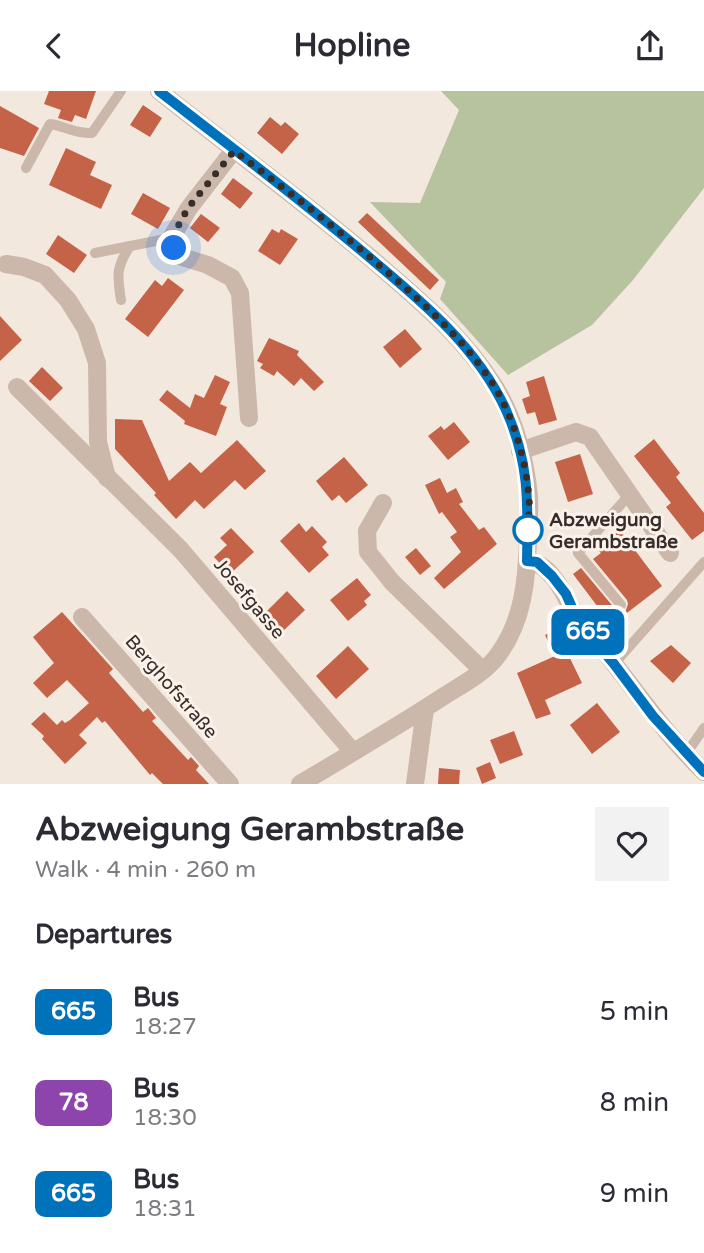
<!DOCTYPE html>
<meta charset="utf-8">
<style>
body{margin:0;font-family:"Varela Round",sans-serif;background:#f2f2f3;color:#2b2b33;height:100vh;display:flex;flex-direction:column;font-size:26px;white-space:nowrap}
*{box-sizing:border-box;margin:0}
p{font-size:23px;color:#7c7c81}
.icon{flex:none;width:38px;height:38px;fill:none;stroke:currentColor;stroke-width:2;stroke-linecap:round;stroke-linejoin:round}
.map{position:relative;height:693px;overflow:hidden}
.drawer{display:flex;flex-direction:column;background:#fff;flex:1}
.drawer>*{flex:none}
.badge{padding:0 14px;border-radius:10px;font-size:24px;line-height:46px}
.you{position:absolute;width:35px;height:35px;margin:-18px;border:5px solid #fff;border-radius:50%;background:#1a73e8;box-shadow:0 0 0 10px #1a73e833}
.map>.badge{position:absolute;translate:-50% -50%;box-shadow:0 0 0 4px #fff}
h2{padding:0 35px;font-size:26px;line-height:63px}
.round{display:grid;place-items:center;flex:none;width:74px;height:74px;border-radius:0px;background:#f2f2f3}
.summary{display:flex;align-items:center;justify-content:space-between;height:119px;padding:0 35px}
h1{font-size:33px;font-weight:700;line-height:52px}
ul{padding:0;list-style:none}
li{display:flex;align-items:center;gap:21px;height:91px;padding:0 35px}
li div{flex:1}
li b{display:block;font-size:26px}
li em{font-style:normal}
li .badge{min-width:77px;font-weight:700;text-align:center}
header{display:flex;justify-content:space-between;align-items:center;height:91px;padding:0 35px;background:#fff;font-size:32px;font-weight:700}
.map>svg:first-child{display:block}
</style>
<header><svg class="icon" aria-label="back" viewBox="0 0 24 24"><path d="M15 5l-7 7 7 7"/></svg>Hopline<svg class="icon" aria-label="share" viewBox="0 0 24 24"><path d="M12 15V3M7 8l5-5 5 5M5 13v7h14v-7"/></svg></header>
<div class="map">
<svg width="704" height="693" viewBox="0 0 704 693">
<rect width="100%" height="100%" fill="#f3e8de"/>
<polygon fill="#b7c29e" points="441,0 704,0 704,97 633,189 592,234 508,284 440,208 446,191 370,111 420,112 459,19"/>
<g fill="#c56349">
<polygon points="49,0 96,0 86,28 75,24 72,31 58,27 61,19 44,13"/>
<polygon points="143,14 162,27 150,46 130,34"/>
<polygon points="0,15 39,37 24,65 0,57"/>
<polygon points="270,26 281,35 285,31 299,43 282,63 257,42"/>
<polygon points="66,57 96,71 90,84 112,94 101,118 49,94"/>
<polygon points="233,87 253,102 240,118 221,103"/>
<polygon points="143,102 170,117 158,138 131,123"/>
<polygon points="367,122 439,189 430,199 358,131"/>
<polygon points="201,123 220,137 208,151 190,137"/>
<polygon points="272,138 279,142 281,138 298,148 280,174 258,160"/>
<polygon points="58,144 87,164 74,182 46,163"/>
<polygon points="168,187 184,199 148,246 125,228 155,189 162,195"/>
<polygon points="0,225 22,249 0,270"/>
<polygon points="405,238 422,258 400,277 383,256"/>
<polygon points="269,247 299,260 297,264 324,291 314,300 301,287 294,295 277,280 274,285 260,277 263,273 257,270"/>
<polygon points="42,276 63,297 50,310 29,290"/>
<polygon points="215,284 230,291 220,313 227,316 216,345 184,333 185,330 159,309 167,299 190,317 195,303 204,307"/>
<polygon points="544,285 557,329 539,334 535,321 527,323 522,308 530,305 526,291"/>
<polygon points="115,328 142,329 169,390 190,371 201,382 237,349 266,380 245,399 235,389 204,418 195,409 176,428 154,404 156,402 115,358"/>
<polygon points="454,331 470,351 448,369 428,345 441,335 444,339"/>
<polygon points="654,348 680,382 676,386 704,422 704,440 692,449 666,416 671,412 634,365"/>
<polygon points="580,363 593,403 568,411 555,371"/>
<polygon points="344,366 368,394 346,412 339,404 332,410 316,390"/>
<polygon points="440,387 447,402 456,397 463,411 459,413 479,439 484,436 497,453 444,498 434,487 461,461 450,446 457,441 442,421 439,423 425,394"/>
<polygon points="299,432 306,441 312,435 327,451 322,456 329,464 309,482 280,450"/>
<polygon points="231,437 254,461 230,483 214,466 227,454 220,447"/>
<polygon points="619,438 662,495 623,525 625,527 613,536 573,483 581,477 616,519 622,521 626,519 628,513 627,509 593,468 601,462 595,456"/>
<polygon points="416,457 431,475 420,484 405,466"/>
<polygon points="357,487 371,504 364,510 367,514 348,530 330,509"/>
<polygon points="287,500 305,519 281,542 263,524"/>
<polygon points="62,521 113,578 109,582 143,621 148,617 156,627 152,630 188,669 191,666 199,675 196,679 209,693 163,693 152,682 150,684 105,630 102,632 97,626 79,644 87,652 65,673 42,648 44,645 31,633 44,621 57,634 62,629 65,632 70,629 89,612 67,589 47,607 33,592 54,572 33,546"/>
<polygon points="567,534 576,554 566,559 582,592 545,609 551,623 536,628 517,582 555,565 545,544"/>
<polygon points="671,554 691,572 673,592 650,570"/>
<polygon points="348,555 369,578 336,608 316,585"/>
<polygon points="597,612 620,641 592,663 570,634"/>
<polygon points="514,640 523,664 500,673 490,649"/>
<polygon points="490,671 496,687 482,693 476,677"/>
<polygon points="439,677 460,679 459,693 438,693"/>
</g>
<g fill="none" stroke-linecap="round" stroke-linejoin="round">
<g stroke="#cbb8aa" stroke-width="10">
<path d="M26,77L50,33C65,35 76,43 92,42L121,0"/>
<polyline points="95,162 171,147"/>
<path d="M121,209C117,185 116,176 130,155"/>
<polyline points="621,514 578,462 630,403"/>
<polyline points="614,573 704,471"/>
<polyline points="686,663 704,637"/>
</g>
<g stroke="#cbb8aa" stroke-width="18">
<path d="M159,0C231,57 304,111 374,170C418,208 464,246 495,296C514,327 526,369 529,406C530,420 528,434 528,448C527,488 523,531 498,564C485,582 463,593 444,605C397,636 348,664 300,693"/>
<polyline points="234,59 189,117 171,147 174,157 182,166 208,174 232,187 240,202 249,327"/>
<polyline points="6,173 24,176 45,184 68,209 86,238 97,272 98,351 107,387"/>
<polyline points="17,296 181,459 353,661"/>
<polyline points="520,360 576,341 590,346 670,462"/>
<polyline points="383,412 367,440 368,461 392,491 482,579"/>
<path d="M527,470C538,471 546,477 553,486C565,500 570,518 581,532C591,546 604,559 615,574C644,611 670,648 704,681"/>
<polyline points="82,526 230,693"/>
<polyline points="415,693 425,618"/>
</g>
</g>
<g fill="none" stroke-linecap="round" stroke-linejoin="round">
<g stroke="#fff" stroke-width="16">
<path id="line" d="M159,0C232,57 306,112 376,172C426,214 478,258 506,319C530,373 528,413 527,470L537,471L552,485L566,503L578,530L614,573L653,625L704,681"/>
</g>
<use href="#line" stroke="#0072bc" stroke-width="10"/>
<path stroke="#382d29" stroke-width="7" stroke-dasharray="0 12.6" d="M174,157L172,146L188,117L234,60C286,98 336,137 385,179C425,214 466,250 494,295C514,327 526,370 529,407C530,417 528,428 528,439"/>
</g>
<circle fill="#fff" stroke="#0072bc" stroke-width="3.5" cx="528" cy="439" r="14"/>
<g text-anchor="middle" stroke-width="6" stroke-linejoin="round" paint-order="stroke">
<g font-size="19" font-weight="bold" fill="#382d29" stroke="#faf2eb" text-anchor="start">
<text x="549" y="435">Abzweigung<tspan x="549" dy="22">Gerambstraße</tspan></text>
</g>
<g font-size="19" fill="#382d29" stroke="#faf2eb">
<text transform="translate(250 507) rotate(50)" y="7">Josefgasse</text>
<text transform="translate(172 595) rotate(49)" y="7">Berghofstraße</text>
</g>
</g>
</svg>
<div class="you" style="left:174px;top:157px"></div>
<b class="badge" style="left:588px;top:541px;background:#0072bc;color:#fff">665</b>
</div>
<section class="drawer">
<div class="summary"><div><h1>Abzweigung Gerambstraße</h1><p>Walk · 4 min · 260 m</p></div><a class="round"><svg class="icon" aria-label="heart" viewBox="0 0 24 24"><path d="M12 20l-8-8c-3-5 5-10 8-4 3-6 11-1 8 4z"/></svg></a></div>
<h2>Departures</h2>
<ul>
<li><span class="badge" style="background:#0072bc;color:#fff">665</span><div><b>Bus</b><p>18:27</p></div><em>5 min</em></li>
<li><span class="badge" style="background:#8e44ad;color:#fff">78</span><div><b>Bus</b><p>18:30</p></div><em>8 min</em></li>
<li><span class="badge" style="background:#0072bc;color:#fff">665</span><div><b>Bus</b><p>18:31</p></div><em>9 min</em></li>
</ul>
</section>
